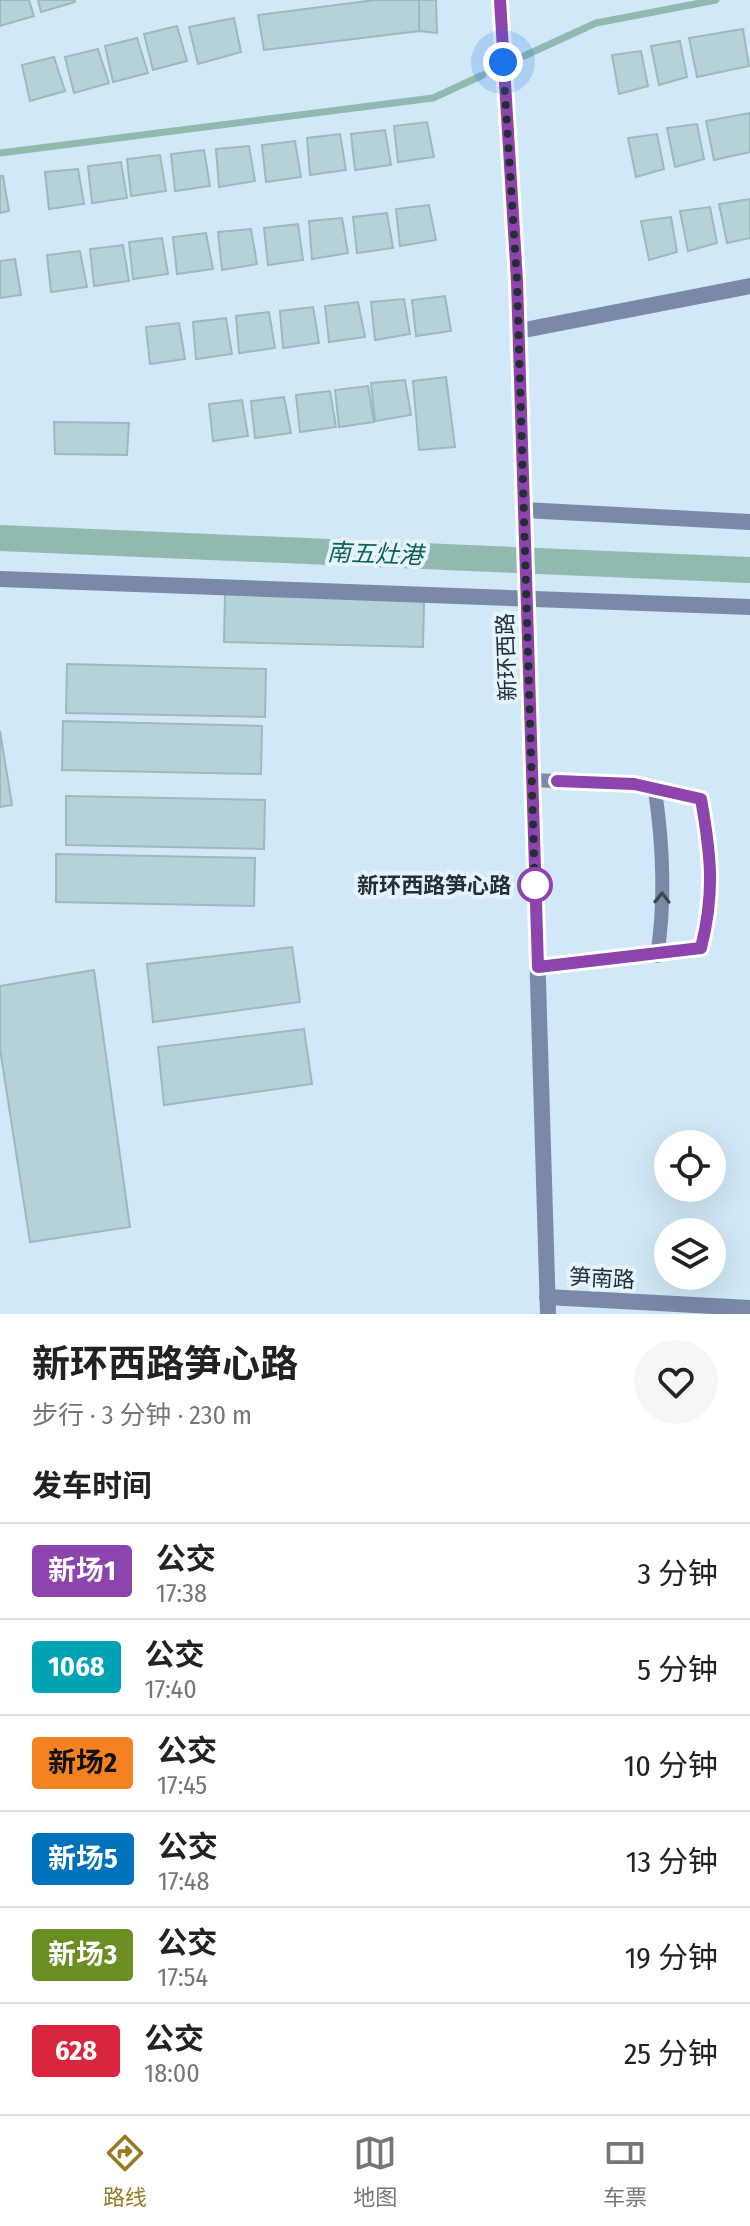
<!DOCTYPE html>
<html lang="zh">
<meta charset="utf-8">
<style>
body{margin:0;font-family:"Fira Sans Condensed","Noto Sans SC",sans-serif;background:#f6f6f6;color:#222;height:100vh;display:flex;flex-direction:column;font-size:30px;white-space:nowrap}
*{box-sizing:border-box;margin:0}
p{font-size:26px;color:#767676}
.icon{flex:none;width:44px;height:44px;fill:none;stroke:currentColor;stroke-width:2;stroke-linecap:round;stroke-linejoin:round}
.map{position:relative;height:1314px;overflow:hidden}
.details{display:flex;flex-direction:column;background:#fff;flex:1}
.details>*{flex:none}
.badge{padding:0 16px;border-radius:6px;font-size:28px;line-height:52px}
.tools{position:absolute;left:654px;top:1130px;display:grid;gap:16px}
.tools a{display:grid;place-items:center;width:72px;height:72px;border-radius:50%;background:#fff;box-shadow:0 8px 32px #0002;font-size:40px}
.you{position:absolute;width:40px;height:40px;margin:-20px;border:6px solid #fff;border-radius:50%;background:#1a73e8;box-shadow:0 0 0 12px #1a73e833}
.map>.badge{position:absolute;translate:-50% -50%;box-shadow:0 0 0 4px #fff}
h2{padding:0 32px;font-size:30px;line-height:72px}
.round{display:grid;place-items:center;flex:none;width:84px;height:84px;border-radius:42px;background:#f6f6f6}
.summary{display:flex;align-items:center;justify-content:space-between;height:136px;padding:0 32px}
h1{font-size:38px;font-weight:700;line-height:60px}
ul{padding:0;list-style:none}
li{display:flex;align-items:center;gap:24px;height:96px;padding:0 32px;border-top:2px solid #e0e0e0}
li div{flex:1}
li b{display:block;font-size:30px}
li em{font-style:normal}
li .badge{min-width:88px;font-weight:700;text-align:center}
.dock{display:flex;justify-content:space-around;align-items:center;height:112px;border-top:2px solid #e0e0e0;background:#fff;font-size:22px;color:#767676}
.dock a{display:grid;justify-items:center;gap:4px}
.dock .active{color:#957b23}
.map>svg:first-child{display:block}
</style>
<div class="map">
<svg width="750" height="1314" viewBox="0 0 750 1314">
<rect width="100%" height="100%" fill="#d0e8f7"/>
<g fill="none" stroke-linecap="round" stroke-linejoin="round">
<g stroke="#90baaf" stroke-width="7">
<polyline points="524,56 596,23 716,0"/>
<polyline points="0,153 433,98 483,75"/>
</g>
<polyline stroke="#90baaf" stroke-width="26" points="0,538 750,570"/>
</g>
<g fill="#b4d2d7" stroke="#9cbabe" stroke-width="2">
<polygon points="0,0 29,0 34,16 0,26"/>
<polygon points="38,0 75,0 75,2 41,12"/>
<polygon points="375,0 419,0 419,31 264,50 258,15"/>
<polygon points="419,0 436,0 437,33 419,31"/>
<polygon points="234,18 241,52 198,64 189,27"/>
<polygon points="177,26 187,61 153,70 144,34"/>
<polygon points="743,29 749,66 697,77 689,38"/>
<polygon points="137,38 148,73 113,82 105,46"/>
<polygon points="680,41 687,77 659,85 651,46"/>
<polygon points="98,49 109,83 74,93 65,57"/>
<polygon points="641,51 648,86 619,94 612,55"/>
<polygon points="54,57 65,91 30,101 22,65"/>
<polygon points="750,113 750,152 714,160 706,121"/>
<polygon points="427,122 434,157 398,162 394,126"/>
<polygon points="697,124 704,159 675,167 667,128"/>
<polygon points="385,130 391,165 355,170 351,134"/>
<polygon points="340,134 346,170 310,175 307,138"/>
<polygon points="657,134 664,169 636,177 628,138"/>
<polygon points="295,141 301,177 266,182 262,145"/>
<polygon points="249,146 255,181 219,187 216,149"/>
<polygon points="204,150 210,186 175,191 171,154"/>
<polygon points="160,155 166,191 131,196 127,159"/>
<polygon points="121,162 127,198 92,203 88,166"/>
<polygon points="78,169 84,204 49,209 45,172"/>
<polygon points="0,176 3,176 9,211 0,213"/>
<polygon points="750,199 750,238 727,243 719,204"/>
<polygon points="429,205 436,240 400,246 396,209"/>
<polygon points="710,207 717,243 688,251 680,211"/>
<polygon points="387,213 393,248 357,253 353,217"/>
<polygon points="671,217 677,252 649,260 641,221"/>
<polygon points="342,218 348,253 312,259 309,221"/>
<polygon points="298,224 303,260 268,265 264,228"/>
<polygon points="251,229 257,264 222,270 218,232"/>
<polygon points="206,233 213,269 177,274 173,237"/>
<polygon points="162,238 168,274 133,279 129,242"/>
<polygon points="123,245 129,281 94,286 90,249"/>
<polygon points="80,251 87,287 51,292 47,255"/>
<polygon points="15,259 21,295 0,298 0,261"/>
<polygon points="445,296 451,331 416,336 412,300"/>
<polygon points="404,299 410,334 375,340 371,302"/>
<polygon points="358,302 365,337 329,342 325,306"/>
<polygon points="313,307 319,343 283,348 280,311"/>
<polygon points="269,312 275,348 239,353 236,316"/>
<polygon points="226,318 232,354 196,359 193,322"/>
<polygon points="179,323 185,359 150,364 146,327"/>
<polygon points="446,377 455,447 419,450 413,381"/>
<polygon points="405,380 411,415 375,421 371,383"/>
<polygon points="368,386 374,422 339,427 335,390"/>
<polygon points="330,391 336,427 300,432 296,395"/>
<polygon points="284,397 291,433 255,438 251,401"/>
<polygon points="242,400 248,436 213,441 209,404"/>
<polygon points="54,422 129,423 127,455 55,454"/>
<polygon points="225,594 424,599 423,647 224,642"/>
<polygon points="67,664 266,669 265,717 66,713"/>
<polygon points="63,721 262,726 261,774 62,770"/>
<polygon points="0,731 12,805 0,807"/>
<polygon points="66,796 265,800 264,849 66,845"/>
<polygon points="56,854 255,858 254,906 56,902"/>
<polygon points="292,947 300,1002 153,1022 147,964"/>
<polygon points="94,970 130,1227 30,1242 0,1049 0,986"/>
<polygon points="304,1029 312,1084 164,1105 158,1047"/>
</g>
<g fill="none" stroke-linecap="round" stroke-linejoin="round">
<g stroke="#7a89a7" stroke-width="14">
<path d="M531,780L634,784L701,799C711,855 715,893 701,948L538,967"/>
<path d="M655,790C663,845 666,900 657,956"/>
</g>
<g stroke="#7a89a7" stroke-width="16">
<polyline points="519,331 750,286"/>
<polyline points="524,510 750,522"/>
<polyline points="0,579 750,607"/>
</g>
<g stroke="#7a89a7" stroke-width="16">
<polyline points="500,0 517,281 548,1314"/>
<polyline points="547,1297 750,1308"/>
</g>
</g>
<defs><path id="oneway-chevron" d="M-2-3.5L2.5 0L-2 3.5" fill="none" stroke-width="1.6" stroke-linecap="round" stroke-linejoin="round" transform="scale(2)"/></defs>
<use stroke="#3a4551" href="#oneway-chevron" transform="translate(662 898) rotate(-89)"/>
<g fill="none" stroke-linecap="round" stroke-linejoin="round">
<g stroke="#fff" stroke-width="18">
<path id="line" d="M500,0L517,281L538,967L701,948C715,893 711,855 701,799L634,784L557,781"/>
</g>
<use href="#line" stroke="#8e44ad" stroke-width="12"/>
<polyline stroke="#252e34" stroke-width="8" stroke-dasharray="0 14.4" points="503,62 517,281 535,891 535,885"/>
</g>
<circle fill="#fff" stroke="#8e44ad" stroke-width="4" cx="535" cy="885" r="16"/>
<g text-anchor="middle" stroke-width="8" stroke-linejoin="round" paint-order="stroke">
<g font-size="22" fill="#252e34" stroke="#e5f3fd">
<text transform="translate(506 657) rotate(-92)" y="8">新环西路</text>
<text transform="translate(602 1278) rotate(3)" y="8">笋南路</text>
</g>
<g font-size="22" font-weight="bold" fill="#252e34" stroke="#e5f3fd" text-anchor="end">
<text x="511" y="893">新环西路笋心路</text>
</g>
<g font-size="24" font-style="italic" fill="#106255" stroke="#e5f3fd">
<text transform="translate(375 554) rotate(2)" y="8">南五灶港</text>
</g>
</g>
</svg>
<div class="tools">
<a><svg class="icon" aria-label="locate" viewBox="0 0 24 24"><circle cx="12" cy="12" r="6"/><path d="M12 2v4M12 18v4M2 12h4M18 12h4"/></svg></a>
<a><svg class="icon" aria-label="layers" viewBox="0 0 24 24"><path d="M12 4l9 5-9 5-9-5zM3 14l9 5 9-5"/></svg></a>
</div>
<div class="you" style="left:503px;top:62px"></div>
</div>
<section class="details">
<div class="summary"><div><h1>新环西路笋心路</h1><p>步行 · 3 分钟 · 230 m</p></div><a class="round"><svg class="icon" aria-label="heart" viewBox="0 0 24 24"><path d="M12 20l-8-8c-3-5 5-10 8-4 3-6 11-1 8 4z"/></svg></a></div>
<h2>发车时间</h2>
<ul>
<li><span class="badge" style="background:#8e44ad;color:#fff">新场1</span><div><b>公交</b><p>17:38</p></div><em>3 分钟</em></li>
<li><span class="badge" style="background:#00a3b4;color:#fff">1068</span><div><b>公交</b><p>17:40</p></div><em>5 分钟</em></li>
<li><span class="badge" style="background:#f58220;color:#111">新场2</span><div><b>公交</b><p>17:45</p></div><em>10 分钟</em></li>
<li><span class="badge" style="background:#0072bc;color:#fff">新场5</span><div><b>公交</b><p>17:48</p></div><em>13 分钟</em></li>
<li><span class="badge" style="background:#6b8e23;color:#fff">新场3</span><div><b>公交</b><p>17:54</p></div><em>19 分钟</em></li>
<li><span class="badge" style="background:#d7263d;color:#fff">628</span><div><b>公交</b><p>18:00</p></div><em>25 分钟</em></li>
</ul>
</section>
<nav class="dock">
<a class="active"><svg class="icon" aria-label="directions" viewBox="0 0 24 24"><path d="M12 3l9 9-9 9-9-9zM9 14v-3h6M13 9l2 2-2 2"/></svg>路线</a>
<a><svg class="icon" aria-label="map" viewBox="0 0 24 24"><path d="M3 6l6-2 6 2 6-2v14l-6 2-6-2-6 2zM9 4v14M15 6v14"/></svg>地图</a>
<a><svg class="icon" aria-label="tickets" viewBox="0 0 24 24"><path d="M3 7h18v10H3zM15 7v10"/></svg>车票</a>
</nav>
